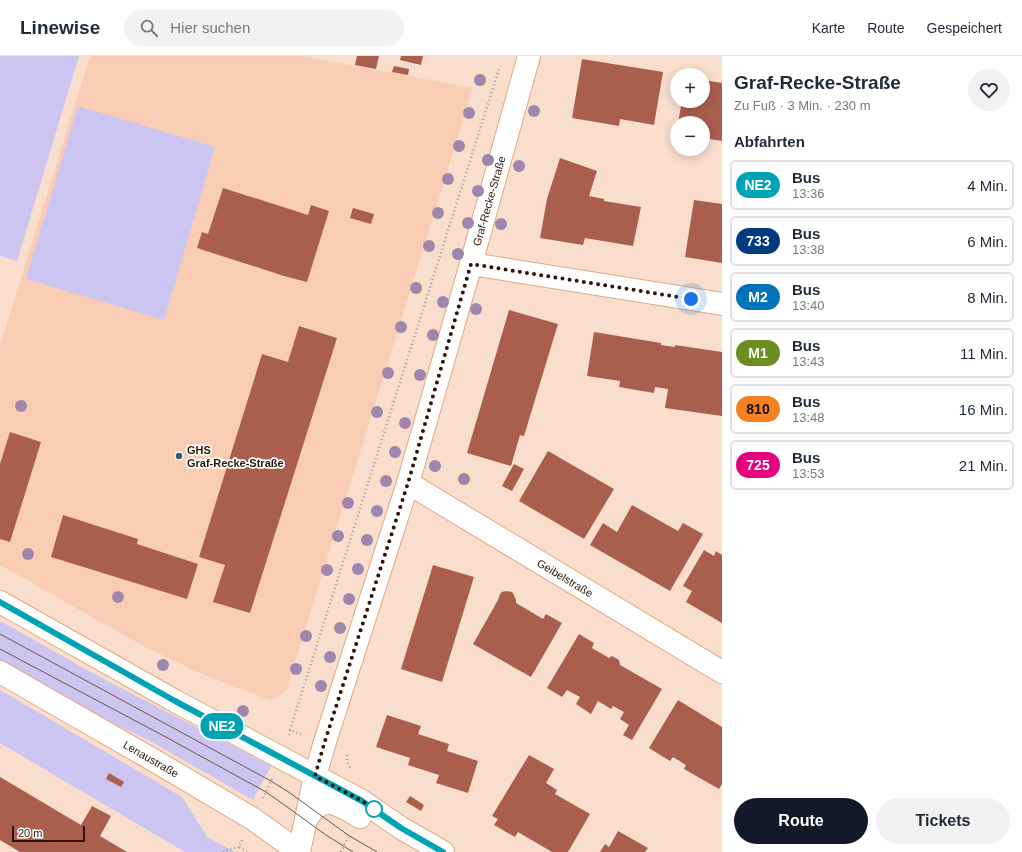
<!DOCTYPE html>
<html lang="de">
<meta charset="utf-8">
<style>
body{margin:0;font-family:Helvetica,sans-serif;background:#f2f2f3;color:#1f2937;height:100vh;display:flex;flex-direction:column;font-size:15px;white-space:nowrap}
*{box-sizing:border-box;margin:0}
p{font-size:13px;color:#747a83}
.icon{flex:none;width:22px;height:22px;fill:none;stroke:currentColor;stroke-width:2;stroke-linecap:round;stroke-linejoin:round}
.map{position:relative;flex:1;overflow:hidden}
.panel{display:flex;flex-direction:column;background:#fff;width:300px}
.panel>*{flex:none}
.badge{padding:0 8px;border-radius:13px;font-size:14px;line-height:26px}
.buttons{position:absolute;left:670px;top:12px;display:grid;gap:8px}
.buttons a{display:grid;place-items:center;width:40px;height:40px;border-radius:50%;background:#fff;box-shadow:0 2px 10px #0003;font-size:20px}
.scale{position:absolute;left:12px;bottom:10px;width:73px;box-sizing:border-box;padding-left:4px;border:2px solid #2c1506;border-top:0;font-size:11px;line-height:14px;white-space:nowrap;color:#2c1506;-webkit-text-stroke:3px #fff;paint-order:stroke}
.you{position:absolute;width:20px;height:20px;margin:-10px;border:3px solid #fff;border-radius:50%;background:#1a73e8;box-shadow:0 0 0 6px #1a73e833}
.map>.badge{position:absolute;translate:-50% -50%;box-shadow:0 0 0 2px #fff}
h2{padding:0 12px;font-size:15px;line-height:36px}
.round{display:grid;place-items:center;flex:none;width:42px;height:42px;border-radius:21px;background:#f2f2f3}
.summary{display:flex;align-items:center;justify-content:space-between;height:68px;padding:0 12px}
h1{font-size:19px;font-weight:700;line-height:30px}
.button{display:flex;gap:8px;margin-top:auto;padding:8px 12px}
.button a{flex:1;height:46px;border-radius:24px;background:#111827;color:#fff;font-size:16px;font-weight:700;line-height:46px;text-align:center}
.button a+a{background:#f2f2f3;color:#1f2937}
ul{padding:0;list-style:none}
li{display:flex;align-items:center;gap:12px;height:50px;margin:0 8px 6px;padding:0 4px;border:2px solid #e0e1e3;border-radius:6px}
li div{flex:1}
li b{display:block;font-size:15px}
li em{font-style:normal}
li .badge{min-width:44px;font-weight:700;text-align:center}
header{display:flex;align-items:center;gap:24px;box-sizing:border-box;height:56px;padding:0 20px;background:#fff;border-bottom:1px solid #e0e1e3}
header strong{font-size:19px}
nav{display:flex;gap:22px;margin-inline-start:auto;font-size:14px}
.search{width:280px;height:36px;background:#f2f2f3;display:flex;align-items:center;gap:10px;box-sizing:border-box;padding:0 14px;border-radius:22px;color:#747a83;font-size:15px}
main{display:flex;flex:1;min-height:0}
.map>svg:first-child{display:block}
</style>
<header>
<strong>Linewise</strong>
<div class="search"><svg class="icon" aria-label="search" viewBox="0 0 24 24"><circle cx="10" cy="10" r="6"/><path d="M15 15l6 6"/></svg>Hier suchen</div>
<nav><a>Karte</a><a>Route</a><a>Gespeichert</a></nav>
</header>
<main>
<div class="map">
<svg width="722" height="796" viewBox="0 0 722 796">
<rect width="100%" height="100%" fill="#f9dece"/>
<polygon fill="#f9cdb3" points="90,0 302,0 473,32 286,635 279,641 269,644 260,640 234,631 198,616 147,592 0,509 0,290"/>
<g fill="#ccc4f1">
<polygon points="0,0 79,0 17,205 0,200"/>
<polygon points="78,50 215,91 164,264 26,223"/>
<polygon points="0,565 96,619 271,710 253,744 150,685 77,650 0,605"/>
<polygon points="0,634 182,741 207,781 235,796 185,796 0,687"/>
</g>
<g fill="#aa5e4e">
<polygon points="357,0 379,0 376,13 355,9"/>
<polygon points="401,0 423,0 421,9 400,4"/>
<polygon points="582,3 663,16 654,69 620,63 619,70 572,62"/>
<polygon points="394,10 409,13 408,19 392,16"/>
<polygon points="703,24 722,27 722,85 703,82 703,67 678,67 682,45 703,45"/>
<polygon points="560,102 597,115 589,140 604,143 604,145 641,151 633,190 585,182 583,189 540,182 547,143"/>
<polygon points="223,132 308,159 311,149 329,155 307,226 284,220 197,192 202,176 208,178"/>
<polygon points="694,144 722,148 722,207 685,201"/>
<polygon points="353,152 374,158 371,168 350,162"/>
<polygon points="509,254 558,268 524,380 520,379 511,410 467,397"/>
<polygon points="299,270 337,282 250,557 213,546 225,509 199,501 262,298 288,306"/>
<polygon points="594,276 661,287 661,289 675,291 675,289 722,296 722,360 665,352 668,333 655,331 654,337 619,331 620,325 587,320"/>
<polygon points="10,376 41,386 10,486 0,483 0,408"/>
<polygon points="548,395 614,433 584,483 519,445"/>
<polygon points="514,408 524,413 512,435 502,430"/>
<polygon points="632,449 678,475 683,467 703,478 670,535 590,489 603,467 617,476"/>
<polygon points="63,459 138,483 137,488 198,508 187,543 51,501"/>
<polygon points="704,494 714,500 716,495 722,499 722,567 686,546 692,535 683,530"/>
<polygon points="433,509 474,521 442,626 401,613"/>
<polygon points="506,535 512,536 514,539 516,544 516,547 543,563 546,558 562,567 531,621 473,588 498,544 500,538 502,536"/>
<polygon points="579,578 594,587 592,592 609,602 612,600 619,604 620,609 662,633 632,684 623,679 629,669 620,663 624,656 613,650 611,653 598,645 591,658 576,648 580,641 567,634 562,641 547,632"/>
<polygon points="678,644 722,671 722,728 719,733 684,713 686,709 673,701 670,705 649,692"/>
<polygon points="387,659 421,670 418,678 449,688 447,695 478,705 468,737 436,727 439,719 408,709 410,702 376,691"/>
<polygon points="529,699 554,713 546,727 557,734 555,738 590,758 568,796 552,796 518,776 515,781 494,769 498,763 492,760"/>
<polygon points="109,717 124,726 121,731 106,723"/>
<polygon points="0,721 81,769 92,750 111,760 100,780 127,796 20,796 0,784"/>
<polygon points="410,740 424,749 421,755 406,746"/>
<polygon points="618,775 648,792 645,796 600,796 605,788 609,791"/>
</g>
<g fill="none" stroke-linecap="round" stroke-linejoin="round">
<g stroke="#e5a77f" stroke-width="24">
<g id="minor">
<polyline points="471,208 722,248"/>
<polyline points="408,427 722,616"/>
<polyline points="299,796 315,720 324,689 408,427 471,208 529,0"/>
</g>
</g>
<g stroke="#e5a77f" stroke-width="24">
<g id="major">
<polyline points="0,546 175,645 362,745 401,772 443,796"/>
<polyline points="0,616 155,705 253,763 299,796"/>
<path d="M306,764C309,759 313,753 319,750C332,741 348,755 360,761"/>
</g>
</g>
<g stroke="#ae9585" stroke-width="2.5" stroke-dasharray="1 3" stroke-linecap="butt">
<polyline points="290,674 500,10"/>
<polyline points="289,679 290,674 303,679"/>
<polyline points="347,699 347,705 350,712"/>
<polyline points="263,742 272,723"/>
<polyline points="242,784 239,791 247,796"/>
<polyline points="223,796 226,794 239,791"/>
<polyline points="341,796 348,781"/>
</g>
<use href="#minor" stroke="#fff" stroke-width="22"/>
<use href="#major" stroke="#fff" stroke-width="22"/>
<g stroke="#6f5747" stroke-width="1">
<polyline points="0,578 271,725 290,737 348,779 377,796"/>
<polyline points="0,593 164,680 266,736 283,748 326,779 353,796"/>
</g>
</g>
<g fill="#9f86ac">
<circle cx="480" cy="24" r="6"/>
<circle cx="534" cy="55" r="6"/>
<circle cx="469" cy="57" r="6"/>
<circle cx="459" cy="90" r="6"/>
<circle cx="488" cy="104" r="6"/>
<circle cx="519" cy="110" r="6"/>
<circle cx="448" cy="123" r="6"/>
<circle cx="478" cy="135" r="6"/>
<circle cx="438" cy="157" r="6"/>
<circle cx="468" cy="167" r="6"/>
<circle cx="501" cy="168" r="6"/>
<circle cx="429" cy="190" r="6"/>
<circle cx="458" cy="198" r="6"/>
<circle cx="416" cy="232" r="6"/>
<circle cx="443" cy="246" r="6"/>
<circle cx="476" cy="253" r="6"/>
<circle cx="401" cy="271" r="6"/>
<circle cx="433" cy="279" r="6"/>
<circle cx="388" cy="317" r="6"/>
<circle cx="420" cy="319" r="6"/>
<circle cx="21" cy="350" r="6"/>
<circle cx="377" cy="356" r="6"/>
<circle cx="405" cy="367" r="6"/>
<circle cx="395" cy="396" r="6"/>
<circle cx="435" cy="410" r="6"/>
<circle cx="464" cy="423" r="6"/>
<circle cx="386" cy="425" r="6"/>
<circle cx="348" cy="447" r="6"/>
<circle cx="377" cy="455" r="6"/>
<circle cx="338" cy="480" r="6"/>
<circle cx="367" cy="484" r="6"/>
<circle cx="28" cy="498" r="6"/>
<circle cx="358" cy="513" r="6"/>
<circle cx="327" cy="514" r="6"/>
<circle cx="118" cy="541" r="6"/>
<circle cx="349" cy="543" r="6"/>
<circle cx="340" cy="572" r="6"/>
<circle cx="306" cy="580" r="6"/>
<circle cx="330" cy="601" r="6"/>
<circle cx="163" cy="609" r="6"/>
<circle cx="296" cy="613" r="6"/>
<circle cx="321" cy="630" r="6"/>
<circle cx="243" cy="655" r="6"/>
</g>
<g fill="none" stroke-linecap="round" stroke-linejoin="round">
<g stroke="#fff" stroke-width="9">
<polyline id="line" points="0,546 175,645 362,745 401,772 443,796"/>
</g>
<use href="#line" stroke="#00a3b4" stroke-width="6"/>
<polyline stroke="#2c1506" stroke-width="4" stroke-dasharray="0 7.2" points="374,753 375,754 362,745 315,720 324,688 408,427 471,208 691,243"/>
</g>
<circle fill="#275e79" stroke="#fff" stroke-width="1.5" cx="179" cy="400" r="4"/>
<circle fill="#fff" stroke="#00a3b4" stroke-width="2" cx="374" cy="753" r="8"/>
<g text-anchor="middle" stroke-width="3.5" stroke-linejoin="round" paint-order="stroke">
<g font-size="11" fill="#2c1506" stroke="#fff">
<text transform="translate(489 145) rotate(-74)" y="4">Graf-Recke-Straße</text>
<text transform="translate(565 522) rotate(31)" y="4">Geibelstraße</text>
<text transform="translate(151 703) rotate(30)" y="4">Lenaustraße</text>
</g>
<g font-size="11" font-weight="bold" fill="#2c1506" stroke="#fff" text-anchor="start">
<text x="187" y="398">GHS<tspan x="187" dy="13">Graf-Recke-Straße</tspan></text>
</g>
</g>
</svg>
<div class="buttons">
<a>+</a>
<a>−</a>
</div>
<div class="scale">20 m</div>
<div class="you" style="left:691px;top:243px"></div>
<b class="badge" style="left:222px;top:670px;background:#00a3b4;color:#fff">NE2</b>
</div>
<section class="panel">
<div class="summary"><div><h1>Graf-Recke-Straße</h1><p>Zu Fuß · 3 Min. · 230 m</p></div><a class="round"><svg class="icon" aria-label="heart" viewBox="0 0 24 24"><path d="M12 20l-8-8c-3-5 5-10 8-4 3-6 11-1 8 4z"/></svg></a></div>
<h2>Abfahrten</h2>
<ul>
<li><span class="badge" style="background:#00a3b4;color:#fff">NE2</span><div><b>Bus</b><p>13:36</p></div><em>4 Min.</em></li>
<li><span class="badge" style="background:#003b80;color:#fff">733</span><div><b>Bus</b><p>13:38</p></div><em>6 Min.</em></li>
<li><span class="badge" style="background:#0072bc;color:#fff">M2</span><div><b>Bus</b><p>13:40</p></div><em>8 Min.</em></li>
<li><span class="badge" style="background:#6b8e23;color:#fff">M1</span><div><b>Bus</b><p>13:43</p></div><em>11 Min.</em></li>
<li><span class="badge" style="background:#f58220;color:#111">810</span><div><b>Bus</b><p>13:48</p></div><em>16 Min.</em></li>
<li><span class="badge" style="background:#e6007e;color:#fff">725</span><div><b>Bus</b><p>13:53</p></div><em>21 Min.</em></li>
</ul>
<div class="button"><a>Route</a><a>Tickets</a></div>
</section>
</main>
